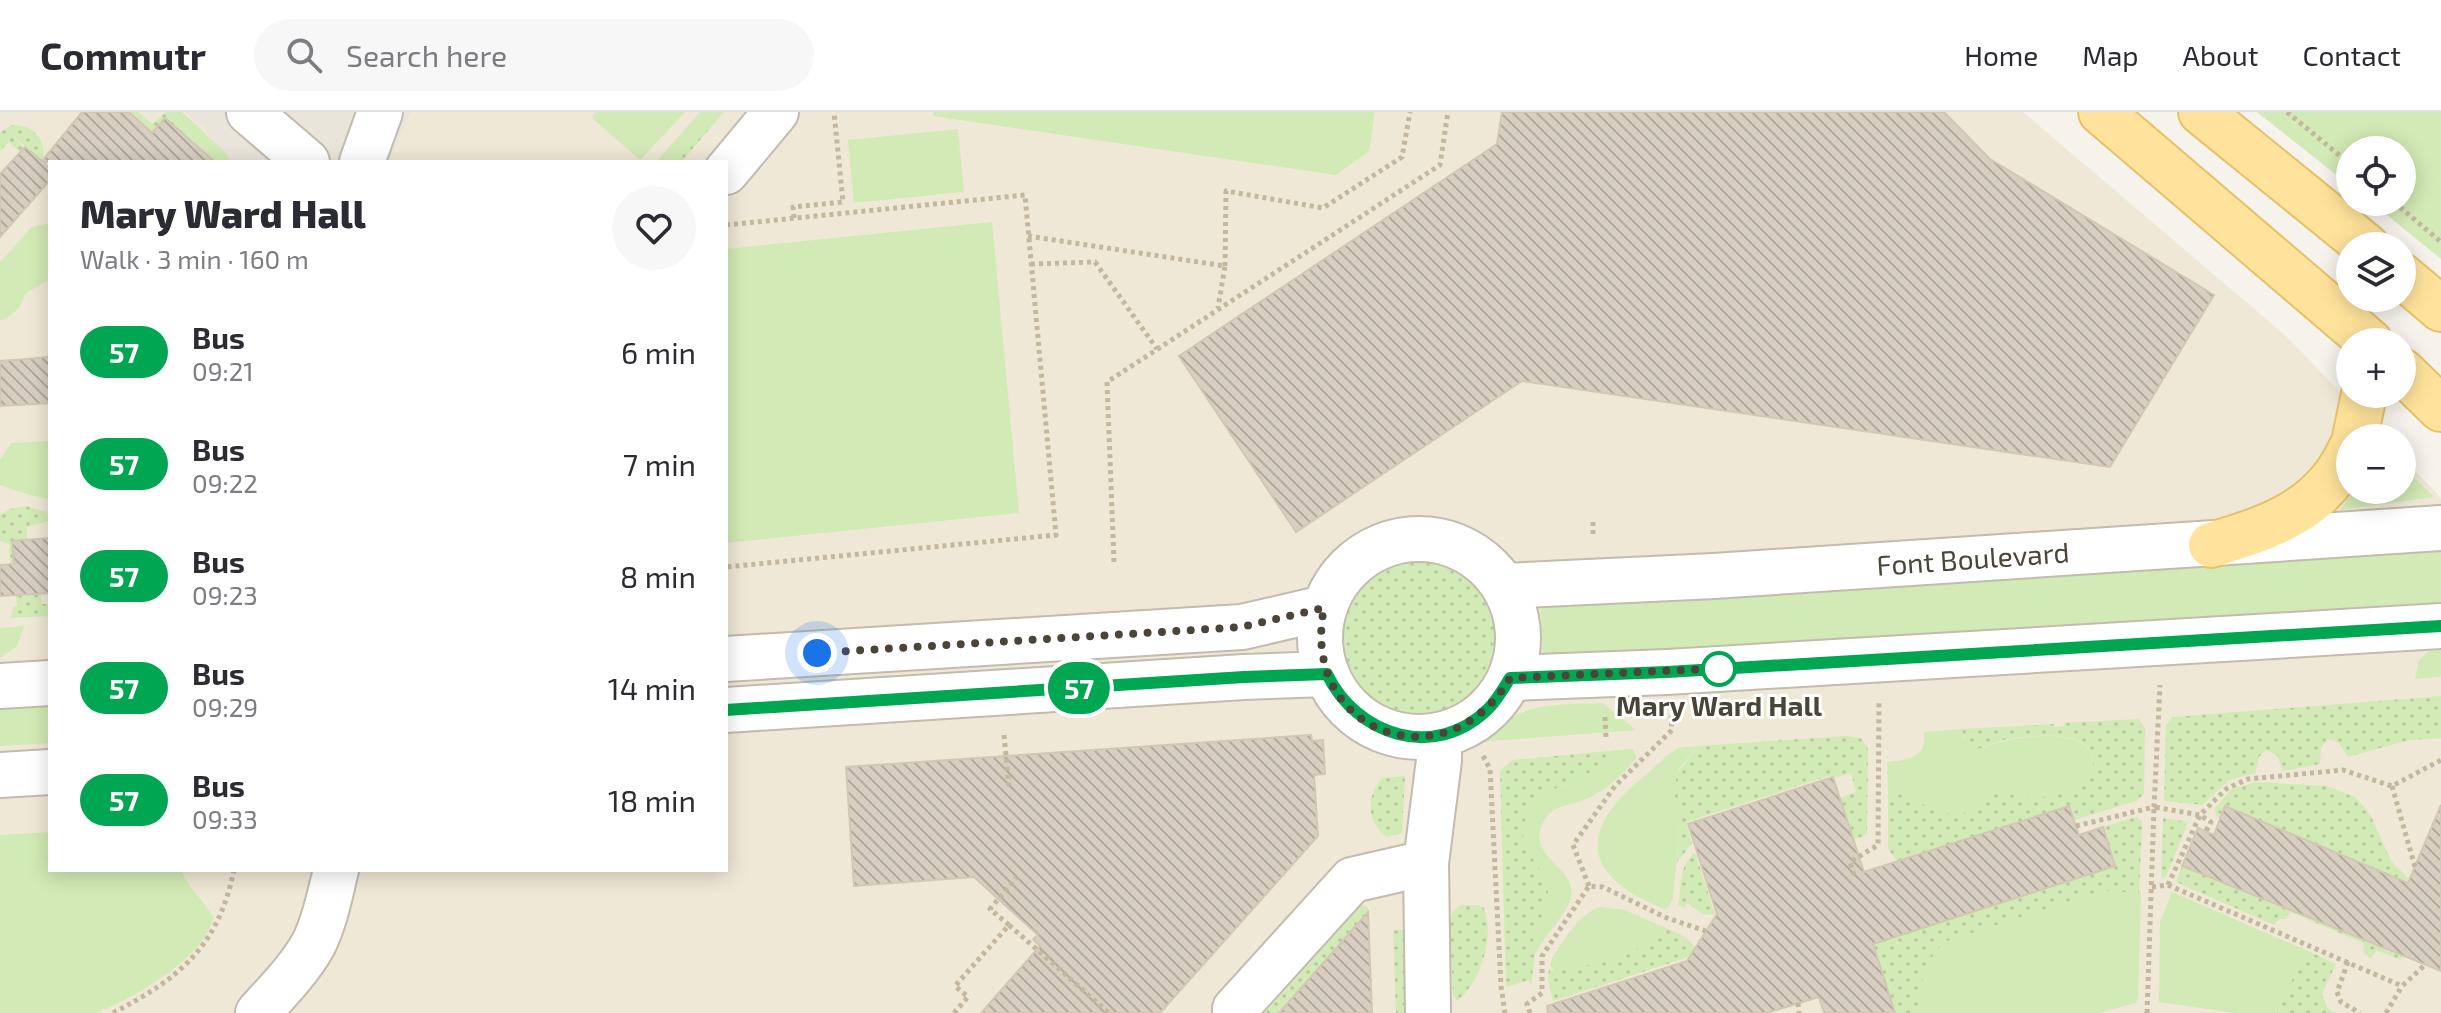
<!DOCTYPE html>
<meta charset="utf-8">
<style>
body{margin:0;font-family:"Exo 2",sans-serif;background:#f7f7f7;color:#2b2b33;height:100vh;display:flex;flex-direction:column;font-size:30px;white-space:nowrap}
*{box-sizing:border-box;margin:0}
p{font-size:26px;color:#7c7c81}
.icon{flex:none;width:44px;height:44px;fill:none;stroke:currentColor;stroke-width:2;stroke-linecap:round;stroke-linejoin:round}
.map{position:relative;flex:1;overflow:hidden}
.sheet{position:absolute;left:48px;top:48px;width:680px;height:712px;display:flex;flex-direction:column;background:#fff;border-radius:0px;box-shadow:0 4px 20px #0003}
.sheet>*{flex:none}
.badge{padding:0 16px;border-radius:26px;font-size:28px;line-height:52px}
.controls{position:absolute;left:2336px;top:24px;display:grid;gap:16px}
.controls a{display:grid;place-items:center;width:80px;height:80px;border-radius:50%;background:#fff;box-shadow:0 4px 20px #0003;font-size:40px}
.you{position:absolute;width:40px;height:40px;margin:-20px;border:6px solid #fff;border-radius:50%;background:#1a73e8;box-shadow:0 0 0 12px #1a73e833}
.map>.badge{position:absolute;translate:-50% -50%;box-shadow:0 0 0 4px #fff}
.round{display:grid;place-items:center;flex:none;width:84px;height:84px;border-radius:42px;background:#f7f7f7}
.summary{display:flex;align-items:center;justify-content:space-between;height:136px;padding:0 32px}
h1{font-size:38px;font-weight:800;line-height:60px}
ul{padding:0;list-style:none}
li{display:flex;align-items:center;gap:24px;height:112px;padding:0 32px}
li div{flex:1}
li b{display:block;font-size:30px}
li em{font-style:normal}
li .badge{min-width:88px;font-weight:700;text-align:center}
header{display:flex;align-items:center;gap:48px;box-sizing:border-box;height:112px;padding:0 40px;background:#fff;border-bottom:2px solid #e1e1e2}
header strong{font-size:38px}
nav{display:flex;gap:44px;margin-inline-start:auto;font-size:28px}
.search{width:560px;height:72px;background:#f7f7f7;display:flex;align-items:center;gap:20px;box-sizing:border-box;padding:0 28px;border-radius:44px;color:#7c7c81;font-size:30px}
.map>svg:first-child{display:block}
</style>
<header>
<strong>Commutr</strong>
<div class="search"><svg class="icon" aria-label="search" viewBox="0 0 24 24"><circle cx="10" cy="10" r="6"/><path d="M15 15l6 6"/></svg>Search here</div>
<nav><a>Home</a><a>Map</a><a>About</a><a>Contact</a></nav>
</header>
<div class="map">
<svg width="2441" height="901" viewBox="0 0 2441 901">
<defs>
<pattern id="garden-dots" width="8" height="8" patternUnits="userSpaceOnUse" patternTransform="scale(2)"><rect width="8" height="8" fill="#d2eab5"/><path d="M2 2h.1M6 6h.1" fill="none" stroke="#b6ca9c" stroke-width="1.8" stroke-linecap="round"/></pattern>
<pattern id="building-back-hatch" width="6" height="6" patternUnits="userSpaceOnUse" patternTransform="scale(2)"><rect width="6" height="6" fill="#d8cfc1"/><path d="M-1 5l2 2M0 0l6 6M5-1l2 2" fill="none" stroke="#b1aa9e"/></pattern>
</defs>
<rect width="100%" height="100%" fill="#f6f3ec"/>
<polygon fill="#eae5da" points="185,0 411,0 389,50 221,50 205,17"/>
<polygon fill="#efe8d6" points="0,0 185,0 205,17 221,42 50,50 50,758 726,758 726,50 389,50 411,0 2023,0 2286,224 2384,326 2350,326 2350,378 2402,378 2402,345 2441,386 2441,901 0,901"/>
<g fill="#d2eab5">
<polygon points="166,0 182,0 225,40 231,50 194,50 207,35"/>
<polygon points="595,0 685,0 640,48 592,6"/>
<polygon points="700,0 714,0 670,50 656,50"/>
<polygon points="933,0 1375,0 1369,39 1336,63 933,4"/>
<polygon points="2257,0 2441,0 2441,147 2371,90 2402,90 2402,38 2350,38 2350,74"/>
<polygon points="958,17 964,80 854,91 848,28"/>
<polygon points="992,110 1019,401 726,431 726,137"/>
<path d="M50,111V167L26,181C21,195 14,203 0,209V150L32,115Z"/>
<polygon points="50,329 50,387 30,383 0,373 0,348 11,331"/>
<polygon points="2402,354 2434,385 2340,398 2355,378 2402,378"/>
<polygon points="2441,435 2441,490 1549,544 1543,540 1540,493"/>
<polygon points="24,514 17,534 0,546 0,516"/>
<polygon points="2441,535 2441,565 2415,567 2419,548 2433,536"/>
<polygon points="50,589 50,631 0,634 0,592"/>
<path d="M1603,591L1636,618L1477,630C1522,590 1545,593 1603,591Z"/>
<path d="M1961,617L1964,626L1983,636C2006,623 2106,610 2092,659C2090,666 2084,674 2077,677C2063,683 2036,687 2022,685C2014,684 2007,679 1999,680C1981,683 1976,702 1957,702C1932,702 1912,682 1888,680L1887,650C1909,648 1927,645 1924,620Z"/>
<path d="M1698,634L1678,658L1674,678L1680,713L1673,786L1666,799L1667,796L1664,797C1651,791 1637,785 1626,777C1573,741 1604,697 1641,667C1653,658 1666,642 1679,636C1684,634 1692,635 1698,634Z"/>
<path d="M1633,637L1636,645C1627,661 1602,681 1584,688C1568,694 1553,692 1543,711C1525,745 1577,754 1571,785C1567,803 1543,824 1535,843L1530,838C1534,826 1549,788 1548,779C1545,751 1513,738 1526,706C1542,667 1595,674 1609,639Z"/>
<path d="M50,720V758H181L185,767L214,805C211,812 208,821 203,827C179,860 132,886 96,901H0V723Z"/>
<path d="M2141,777L2138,885L2136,891L2098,901H1922C1918,875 1925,844 1947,829L2095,781L2108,779L2139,781Z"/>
<polygon points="2172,780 2306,838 2277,901 2236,901 2159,890 2160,810"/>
<path d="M1600,795L1625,798L1661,814C1635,851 1592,855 1550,854L1552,846C1565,827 1577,803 1600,795Z"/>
</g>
<g fill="url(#garden-dots)">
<polygon points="129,0 138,0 152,12 166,0 207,35 194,50 152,21"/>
<polygon points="714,0 724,0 681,50 670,50"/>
<path d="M12,13C33,12 47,27 42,48L13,24L24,36L20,40L9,30L0,39V20Z"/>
<polygon points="26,394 47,400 48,409 27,415 27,428 13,429 14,451 10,452 9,432 0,429 0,403 10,397"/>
<circle cx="1419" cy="525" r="77"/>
<polygon points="41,482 42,492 50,492 50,504 11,506 13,495 17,494 16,484"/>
<polygon points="2441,584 2441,626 2409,628 2348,645 2339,631 2328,627 2321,636 2320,652 2283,659 2277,643 2266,638 2259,645 2255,661 2229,668 2203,693 2164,689 2166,613 2173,605"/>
<path d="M2139,607L2145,616L2144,682L2136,689L2074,708L2069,695L1897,749L1888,737V680C1912,682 1932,702 1958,702C1975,702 1977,684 1992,680C2003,677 2011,684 2022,685C2036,687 2063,683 2076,677C2085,673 2092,663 2093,653C2098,614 2023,623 2000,629C1992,631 1985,635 1977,637L1968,632L1961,617L2054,612V615L2064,614V611Z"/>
<polygon points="1846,624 1861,626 1868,637 1867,722 1854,728 1840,686 1856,680 1851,661 1834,666 1832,663 1686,710 1692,731 1677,750 1680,713 1674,678 1677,662 1698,634"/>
<path d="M1609,639C1595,674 1543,666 1526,706C1513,738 1545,751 1548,779C1549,788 1534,826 1530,837L1535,843L1531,873L1529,868L1506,875L1500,659L1512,648Z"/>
<path d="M1405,664L1402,721L1386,725C1366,708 1366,685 1382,666Z"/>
<polygon points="2255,670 2327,674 2355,685 2370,702 2391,749 2409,767 2408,771 2226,694 2220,707 2216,704 2215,697 2230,678"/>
<path d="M2136,705L2142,709V715L2139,781L2108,779L2095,781L1947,829C1925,844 1918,875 1922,901H1895L1873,832L2114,755L2103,715Z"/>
<polygon points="2163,706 2188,710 2166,765 2163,767 2161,764"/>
<path d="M1695,740L1715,803L1703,802L1687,791L1684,796L1678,793C1683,771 1677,757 1695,740Z"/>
<polygon points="2182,754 2403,845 2401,848 2376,838 2371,847 2364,841 2363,831 2290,800 2286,807 2279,807 2274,813 2176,770"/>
<polygon points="1361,792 1368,796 1368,800 1279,901 1265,901"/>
<path d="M1461,793H1478L1484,796C1495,826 1481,869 1457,889L1453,883L1450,811L1452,800Z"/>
<path d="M1661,814C1676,821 1693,825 1698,842L1553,889L1548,868L1549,856L1551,859L1554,858L1550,854C1592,855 1635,851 1661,814Z"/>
<polygon points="1393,818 1412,818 1415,901 1396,901"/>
<polygon points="2306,838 2336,852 2322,882 2328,897 2337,901 2277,901"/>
</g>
<g fill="url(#building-back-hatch)" stroke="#d3c7b4" stroke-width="2">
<polygon points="82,0 129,0 152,21 165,6 215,50 43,50 50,56 50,68 0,125 0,62 25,35 42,49"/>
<polygon points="1502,0 1944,0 1990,47 2214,183 2110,355 1522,269 1296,420 1179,244 1497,32"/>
<polygon points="50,245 50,291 0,294 0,249"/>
<polygon points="50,426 50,481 0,484 0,453 14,452 12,429"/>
<polygon points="1311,623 1312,629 1323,628 1325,662 1314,663 1318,724 1160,901 981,901 1040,834 1033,827 1038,823 974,765 854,774 846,655"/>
<polygon points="1833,665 1864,760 2069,694 2079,723 2103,715 2115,754 1873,832 1895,901 1824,901 1819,885 1766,901 1548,901 1547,894 1687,849 1717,802 1688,712"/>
<polygon points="2441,693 2441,859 2182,754 2198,716 2214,723 2225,694 2408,771"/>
<polygon points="1368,800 1372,901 1279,901 1325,849"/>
</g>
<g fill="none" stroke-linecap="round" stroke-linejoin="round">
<g stroke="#c2bbae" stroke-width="48">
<g id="minor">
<polyline points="249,0 307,50"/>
<polyline points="362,50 380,0"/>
<polyline points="726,60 776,0"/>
<circle cx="1419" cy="526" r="99"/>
<polyline points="1504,474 1714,464 2441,416"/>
<polyline points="726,547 1242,515 1324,496"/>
<polyline points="1510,566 1667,560 2441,514"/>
<polyline points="0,574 50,571"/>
<polyline points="726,598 1244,565 1327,562"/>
<polyline points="0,663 50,660"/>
<polyline points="1426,751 1428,901"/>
<path d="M258,901C277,880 300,857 314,831C325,809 330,782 336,758"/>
<polyline points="1235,901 1235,897 1352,768 1426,751 1439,648 1439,623"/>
</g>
</g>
<g stroke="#e6c16a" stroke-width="48">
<g id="major">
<polyline points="2101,0 2370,230"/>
<polyline points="2201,0 2366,134"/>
<polyline points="2402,164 2441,197"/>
<polyline points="2402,259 2441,297"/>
<polyline points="2355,326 2364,282"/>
<path d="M2211,433C2269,416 2323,398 2350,338"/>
</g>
</g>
<g stroke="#c4b79f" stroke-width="5" stroke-dasharray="4 4" stroke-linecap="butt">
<polyline points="2287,0 2350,52"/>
<polyline points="2394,90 2441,130"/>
<polyline points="794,106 793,95 843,90 834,0"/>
<polyline points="726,113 1025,83 1056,423 726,455"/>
<polyline points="1028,124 1225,154 1218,196"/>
<polyline points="1031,152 1095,150 1157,237"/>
<polyline points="1225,154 1226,79 1323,96 1402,45 1410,0"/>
<polyline points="1593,410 1593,426"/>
<polyline points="1114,450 1107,270 1440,53 1448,0"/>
<polyline points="1605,605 1606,626"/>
<polyline points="1004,623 1009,674"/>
<polyline points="1483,644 1490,657 1501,874 1505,901"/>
<polyline points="2392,674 2415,755"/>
<polyline points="2076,714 2154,695 2160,573"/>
<polyline points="1854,763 1850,750 1878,733 1879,589"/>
<polyline points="2168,773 2200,703 2211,710 2206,719"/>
<polyline points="1589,774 1573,733 1615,674 1672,618 1671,604"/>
<polyline points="2152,775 2168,773 2402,874 2425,853"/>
<polyline points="1009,813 990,797 1016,766"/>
<polyline points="2348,850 2337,880 2341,890 2360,901"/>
<polyline points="1798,891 1799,901"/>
<path d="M113,901C180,866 218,835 234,758"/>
<polyline points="954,901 968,885 955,874 1009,813 1109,901"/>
<polyline points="1530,901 1527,892 1542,881 1542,844 1589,774 1603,775 1667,806 1706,819"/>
<polyline points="2147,901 2154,695 2200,703 2226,677 2248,667 2343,658 2392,674 2441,648"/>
<polyline points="2386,901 2402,874"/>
</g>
<use href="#minor" stroke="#fff" stroke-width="44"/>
<use href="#major" stroke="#ffe39c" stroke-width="44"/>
</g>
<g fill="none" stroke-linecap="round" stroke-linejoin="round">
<g stroke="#fff" stroke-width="18">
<path id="line" d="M726,598L1244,565L1327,562C1357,624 1435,649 1488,597C1497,588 1503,577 1510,566L1667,560L2441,514"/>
</g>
<use href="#line" stroke="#00a651" stroke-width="12"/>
<path stroke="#4b4439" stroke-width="8" stroke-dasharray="0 14.4" d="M817,541L1242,515L1324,496C1299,621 1446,675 1510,566L1727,556L1719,557"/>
</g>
<circle fill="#fff" stroke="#00a651" stroke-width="4" cx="1719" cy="557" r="16"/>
<g text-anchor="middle" stroke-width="6" stroke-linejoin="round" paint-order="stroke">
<g font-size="28" fill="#4b4439" stroke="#fff">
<text transform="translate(1973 447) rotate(-4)" y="10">Font Boulevard</text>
</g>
<g font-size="28" font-weight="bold" fill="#4b4439" stroke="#fff">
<text x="1719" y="604">Mary Ward Hall</text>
</g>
</g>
</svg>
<div class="controls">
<a><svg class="icon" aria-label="locate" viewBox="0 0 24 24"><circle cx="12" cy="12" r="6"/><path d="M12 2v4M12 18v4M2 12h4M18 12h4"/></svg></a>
<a><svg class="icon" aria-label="layers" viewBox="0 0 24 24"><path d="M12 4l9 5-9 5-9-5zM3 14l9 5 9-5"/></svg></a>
<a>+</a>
<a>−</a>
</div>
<div class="you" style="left:817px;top:541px"></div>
<b class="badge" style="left:1079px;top:576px;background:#00a651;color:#fff">57</b>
<section class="sheet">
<div class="summary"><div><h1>Mary Ward Hall</h1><p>Walk · 3 min · 160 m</p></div><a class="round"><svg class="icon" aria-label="heart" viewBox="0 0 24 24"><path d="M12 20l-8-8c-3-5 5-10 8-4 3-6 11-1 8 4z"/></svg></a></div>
<ul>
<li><span class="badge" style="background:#00a651;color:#fff">57</span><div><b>Bus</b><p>09:21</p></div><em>6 min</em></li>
<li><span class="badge" style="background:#00a651;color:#fff">57</span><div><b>Bus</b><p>09:22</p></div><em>7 min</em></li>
<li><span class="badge" style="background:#00a651;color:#fff">57</span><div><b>Bus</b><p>09:23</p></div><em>8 min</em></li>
<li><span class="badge" style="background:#00a651;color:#fff">57</span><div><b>Bus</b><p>09:29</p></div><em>14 min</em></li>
<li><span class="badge" style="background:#00a651;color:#fff">57</span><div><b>Bus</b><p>09:33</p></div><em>18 min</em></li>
</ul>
</section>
</div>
